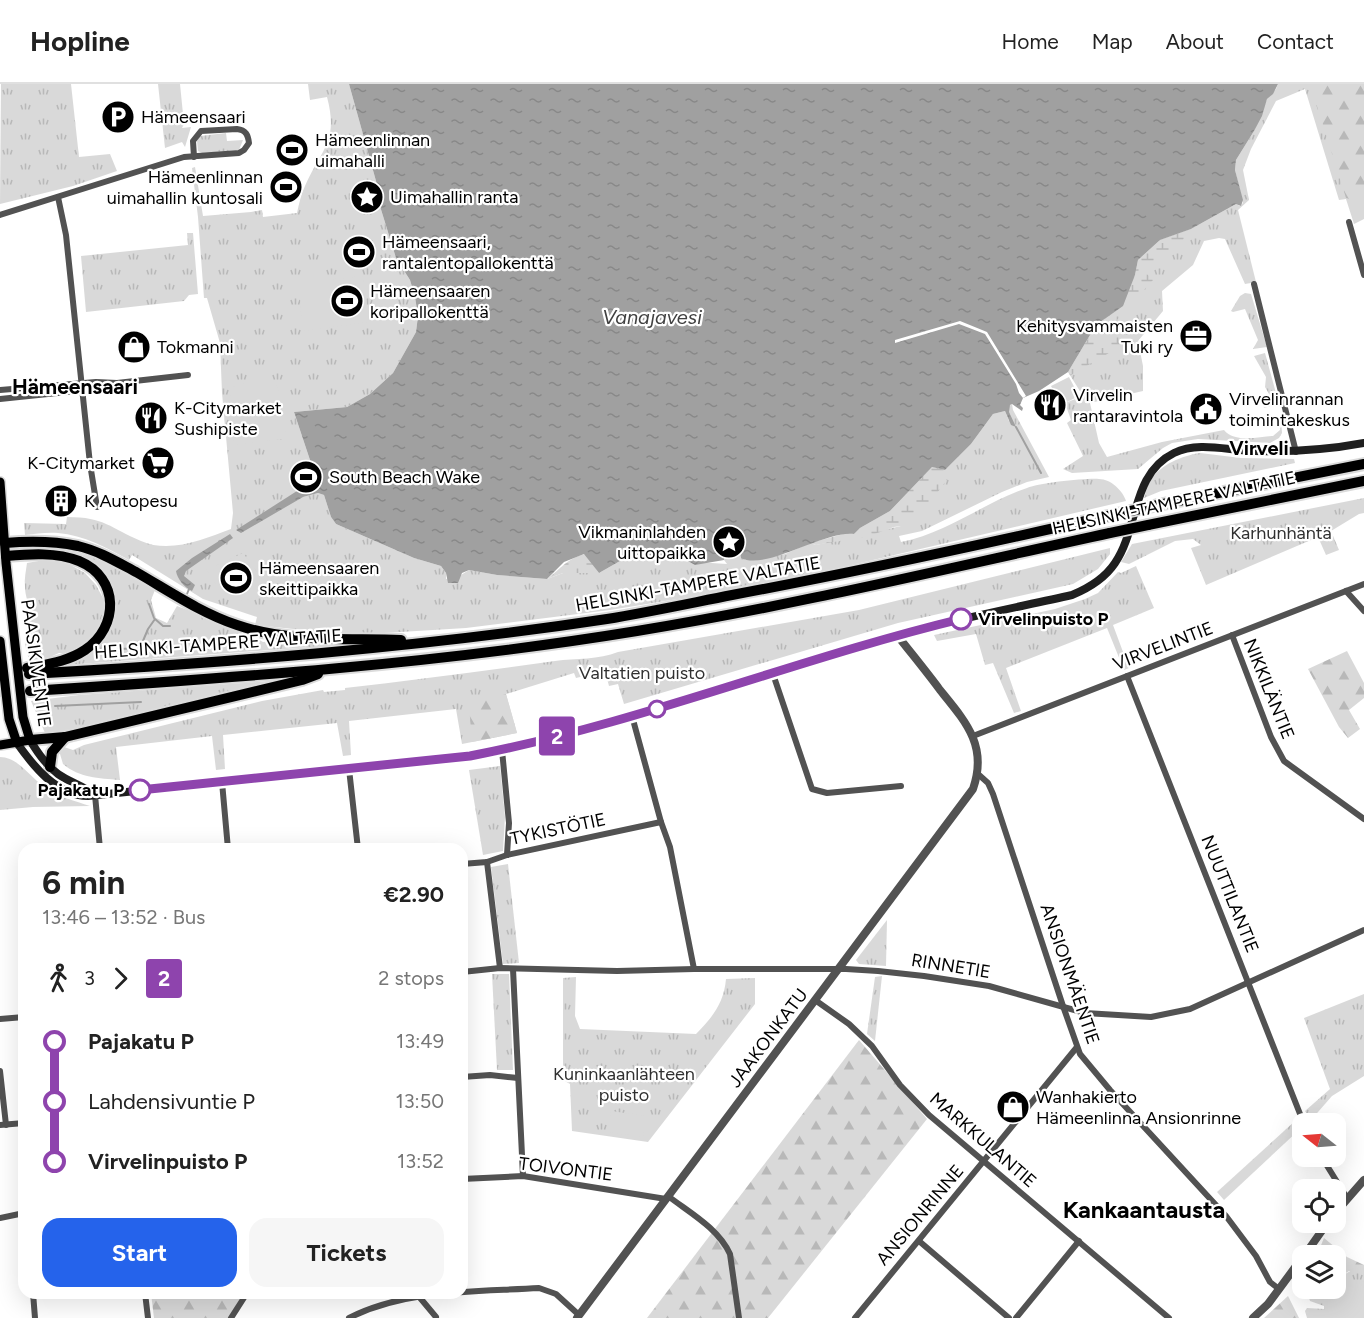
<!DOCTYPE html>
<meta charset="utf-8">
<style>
body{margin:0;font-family:Figtree,sans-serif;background:#f6f6f6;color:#222;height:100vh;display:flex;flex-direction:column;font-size:22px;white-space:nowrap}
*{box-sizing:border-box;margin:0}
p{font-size:20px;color:#767676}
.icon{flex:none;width:33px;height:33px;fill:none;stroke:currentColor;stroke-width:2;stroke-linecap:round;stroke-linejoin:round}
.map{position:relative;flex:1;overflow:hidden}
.side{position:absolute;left:18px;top:759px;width:450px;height:456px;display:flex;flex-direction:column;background:#fff;border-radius:18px;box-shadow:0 6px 24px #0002}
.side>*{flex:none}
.badge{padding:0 12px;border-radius:4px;font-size:21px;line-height:39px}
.needle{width:39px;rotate:287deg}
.buttons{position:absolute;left:1292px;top:1029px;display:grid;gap:12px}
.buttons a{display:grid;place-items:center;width:54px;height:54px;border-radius:12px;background:#fff;box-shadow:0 6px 24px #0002;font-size:30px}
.map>.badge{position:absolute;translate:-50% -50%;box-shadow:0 0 0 3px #fff}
.legs{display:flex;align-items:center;gap:9px;height:66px;padding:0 24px;font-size:20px}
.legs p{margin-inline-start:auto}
.summary{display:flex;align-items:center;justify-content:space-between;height:102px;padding:0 24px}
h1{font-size:33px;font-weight:700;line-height:45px}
.action{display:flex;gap:12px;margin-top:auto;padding:12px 24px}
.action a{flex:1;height:69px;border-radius:18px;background:#2563eb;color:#fff;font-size:24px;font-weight:700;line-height:69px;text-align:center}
.action a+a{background:#f6f6f6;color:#222}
ul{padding:0 24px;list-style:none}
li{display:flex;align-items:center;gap:21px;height:60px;font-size:22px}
li i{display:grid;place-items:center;width:9px;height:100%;margin:0 8px;background:currentColor}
li i::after{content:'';width:15px;height:15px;margin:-8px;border:4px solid;border-radius:50%;background:#fff}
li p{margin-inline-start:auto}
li:first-child i{background:linear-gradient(#0000 50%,currentColor 0)}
li:last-child i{background:linear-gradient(currentColor 50%,#0000 0)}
header{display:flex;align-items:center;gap:36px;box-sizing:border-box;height:84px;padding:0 30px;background:#fff;border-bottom:2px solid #e0e0e0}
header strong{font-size:28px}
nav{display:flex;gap:33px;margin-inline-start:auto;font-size:21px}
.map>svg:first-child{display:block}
</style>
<header>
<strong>Hopline</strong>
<nav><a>Home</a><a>Map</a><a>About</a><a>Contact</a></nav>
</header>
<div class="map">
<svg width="1364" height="1234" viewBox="0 0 1364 1234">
<defs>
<pattern id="grass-tufts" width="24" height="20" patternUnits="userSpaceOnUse" patternTransform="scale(1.5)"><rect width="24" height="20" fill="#d9d9d9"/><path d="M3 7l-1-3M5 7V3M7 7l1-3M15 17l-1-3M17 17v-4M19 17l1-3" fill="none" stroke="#b8b8b8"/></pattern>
<pattern id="forest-firs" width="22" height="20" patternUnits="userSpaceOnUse" patternTransform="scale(1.5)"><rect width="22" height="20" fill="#d9d9d9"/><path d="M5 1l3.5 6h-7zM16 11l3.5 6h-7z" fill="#b8b8b8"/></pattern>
<pattern id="wetland-marsh" width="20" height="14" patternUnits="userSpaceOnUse" patternTransform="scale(1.5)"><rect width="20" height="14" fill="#d9d9d9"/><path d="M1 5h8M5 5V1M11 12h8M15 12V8" fill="none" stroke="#b8b8b8"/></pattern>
<pattern id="water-ripples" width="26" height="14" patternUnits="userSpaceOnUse" patternTransform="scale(1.5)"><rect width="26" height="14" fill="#a0a0a0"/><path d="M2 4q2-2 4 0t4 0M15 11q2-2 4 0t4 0" fill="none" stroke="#888"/></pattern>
</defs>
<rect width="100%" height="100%" fill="#fff"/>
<g fill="url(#grass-tufts)">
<polygon points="1,0 71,0 79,73 110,70 117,87 73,102 0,120"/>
<polygon points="158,0 180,0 184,40 182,44 191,43 185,63 182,58 165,64"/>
<path d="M308,0H349L376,97L379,119L396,174L410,196L415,213L418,232L416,248L393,289L370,310L347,323L294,328L314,388L311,398L300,405L303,413L318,409L324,411L331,433L336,440L414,474L441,482L446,489V495L461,491L469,486L497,491L547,495L563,489H599L620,477L663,472L666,476L727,480L724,476L725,455L731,454L745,476L785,470L810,459L816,461L901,442L897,421L932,383L945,386L971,360L993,330L1005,327L1009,337V322L1012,320L1013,326L1049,393L1027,398L1002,408L922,447L899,452L901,458C947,449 983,419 1027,404C1040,399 1085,394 1099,395C1111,395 1123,407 1126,417L770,500L610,526L466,544L351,551L255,541L257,533L203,515L132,471L129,476C107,464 84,451 58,449C47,448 36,450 25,451L24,439L66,440L67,433C105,433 110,444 141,457C170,470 204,455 231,445L233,429L222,309L220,259L207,214H204L198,133L192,84L195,83L203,132L251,128L262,126L263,133L297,129C299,120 301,110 305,102C321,65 339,58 327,13L310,16Z"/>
<path d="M1278,0H1364V135L1354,140L1346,115L1339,116L1305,5L1276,17L1251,65L1243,86L1249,116L1238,126L1256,198L1245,200L1225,155L1219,154L1204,157L1193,181L1162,207L1163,227L1138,257L1143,282V307L1090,319L1099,359L1107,373L1162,358L1224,346C1234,359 1259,353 1273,352L1280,346L1279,332H1281L1282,349L1279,354L1270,359L1198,355L1172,359L1163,364L1138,385L1072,389L1063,385L1083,372L1067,339L1071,336L1065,319L1083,312L1068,288L1160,156L1191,145L1236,120L1240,122L1243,119L1235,86L1236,76L1254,47L1267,15L1276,5Z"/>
<polygon points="226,49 227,57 243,56 239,66 202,69 198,67 197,57 200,52"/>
<polygon points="187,149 193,149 198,210 189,211 184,217 86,228 81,172 188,161"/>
<polygon points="1245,209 1251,210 1267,263 1253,265 1258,256 1245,225 1233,228 1231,227 1240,212"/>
<polygon points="1265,269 1279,320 1264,324 1263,320 1272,315 1265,303 1266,293 1254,272"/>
<path d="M1200,369L1241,374L1294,375L1295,379L1161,407L1144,414C1146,408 1147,401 1151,396C1161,380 1182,372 1200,369Z"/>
<polygon points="1364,414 1364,429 1359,430 1331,447 1339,466 1326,471 1318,453 1206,501 1191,464 1201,461 1193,455 1175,457 1129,480 1121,478 1132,460"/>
<path d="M1110,464V470L1098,485L1073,500L898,539L624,620L618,600L609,602L605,587L576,594L574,589L506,610L517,649L462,660L456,625L349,637L351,671L343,672L337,639L223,651L225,685L216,686L212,652L116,663L120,696C98,694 80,694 63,680L60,670L57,667L64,663L73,666L84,661L262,617L323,606L324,608L345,606V604C415,596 485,587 555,577C576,574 599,576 618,568L859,526Z"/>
<path d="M66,466L97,474L155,506L151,516L156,534L167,539L177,522L244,547L263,558L294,556L339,561L66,581C100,563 125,546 112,503L67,469Z"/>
<path d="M44,476L67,479L85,489L96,501L104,516L105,525L101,545L83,563L68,569H59L39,578L29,575C21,552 29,548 29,527C29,519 25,512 25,503C24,495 26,487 27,479Z"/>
<polygon points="1136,482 1154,524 1113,541 1129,584 1124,586 1107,544 1006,584 1021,627 1014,629 993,579 985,581 976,550 937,557 934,551 1055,525 1085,515 1098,509 1118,488 1121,489"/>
<polygon points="270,597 270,599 52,652 45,649 31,617 79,611"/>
<path d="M0,673C19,673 31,695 46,704C59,713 75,717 90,722L33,723L0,726Z"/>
<polygon points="500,682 505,733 503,767 483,771 469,686"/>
<polygon points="508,780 519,879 503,880 491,783"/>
<polygon points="887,836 886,882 859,880 856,876"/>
<polygon points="492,890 509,890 513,986 497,986"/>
<polygon points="882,892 875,957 867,950 875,893"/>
<path d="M576,893L575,932L580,945L696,950C712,934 724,919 726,895L755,894V920L648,1058L572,1047L570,1000L563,996V894Z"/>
<polygon points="1364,910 1364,992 1332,1012 1311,1036 1305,1027 1330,1005 1304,934"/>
<polygon points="1295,1037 1299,1046 1224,1116 1217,1108"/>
<polygon points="1352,1186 1364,1187 1364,1234 1307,1234 1305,1227 1307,1224 1324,1225 1324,1222 1310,1217 1308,1211 1322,1205 1335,1204 1335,1196"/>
</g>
<g fill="url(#forest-firs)">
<polygon points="1310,0 1364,0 1364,116 1357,117 1346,114"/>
<path d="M818,474L824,477V481C813,489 794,488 781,491C775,493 768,497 763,498C758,498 758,497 754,494L755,488Z"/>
<polygon points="1347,567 1364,599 1364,614 1349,626 1360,645 1348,654 1339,643 1308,585"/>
<polygon points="506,610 517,649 472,658 469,621"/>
<polygon points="859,956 927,1035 768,1234 647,1234"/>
<polygon points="1324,1154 1347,1173 1364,1181 1364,1187 1349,1187 1335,1196 1335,1172 1317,1171"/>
<polygon points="151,1209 243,1209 229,1234 154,1234"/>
<polygon points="1288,1212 1299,1234 1264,1234"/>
</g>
<g fill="url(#wetland-marsh)">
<polygon points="1191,145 1177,164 1157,172 1146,189 1153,196 1117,236 1128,258 1071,291 1068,288 1096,241 1123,222 1135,191 1138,176 1160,156"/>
<polygon points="932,383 945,386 949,393 931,417 909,441 894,443 869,452 816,461 810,459 847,449 854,450 860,444 890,427"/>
<path d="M585,470L599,489H563L547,495C562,484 566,475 585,470Z"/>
</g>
<g fill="#d9d9d9">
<polygon points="360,150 374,175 357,185 343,161"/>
<polygon points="363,192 369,238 302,247 299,195 321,193 325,196"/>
<polygon points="1069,293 1079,312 1061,321 1051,302"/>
<path d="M267,298L276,301L278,304L286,350L284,355L234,361L230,307C235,296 255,299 267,298Z"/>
<path d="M243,469L269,504C263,513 243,521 233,513C229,510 226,504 224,500L217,501L206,486Z"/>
<polygon points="611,1027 647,1032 643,1053 607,1048"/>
<polygon points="1364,1197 1364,1234 1325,1234 1324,1223 1330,1205 1335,1204 1335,1200"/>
</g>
<g fill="url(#water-ripples)">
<path d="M349,0H1278L1273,10L1267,15L1262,32L1254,47L1236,76L1235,86L1243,116L1241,122L1236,120L1191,145L1160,156L1138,176L1135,191L1123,222L1096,241L1068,288L1039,307L1023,314L1020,321L1023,324L1022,327L1012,320L1010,321L1009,328L1016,343L1011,341L1005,327L993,330L971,360L945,386L932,383L890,427L860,444L854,450C825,446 766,487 741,474V468L733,464L734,456L731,454L725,456L724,476L695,481L681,473L663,472L647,473L620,477L599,489L584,470L564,478L547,495L497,491L469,486L462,489L458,499H448L446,489L441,482L414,474L336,440L331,433L324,411L318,409L303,413L241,449L236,446L311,398L314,388L294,328L347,323L370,310L393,289L416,248L418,232L415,213L410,196L396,174L379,119L376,97Z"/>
<path d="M230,450L233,454L186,487L184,492L195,501L192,507C185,504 177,495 176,487L192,474Z"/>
</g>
<polygon fill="#fff" points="960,237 987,248 1026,312 1023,314 1019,309 1016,300 985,250 959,240 895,259 895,256"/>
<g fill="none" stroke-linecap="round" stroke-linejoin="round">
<g stroke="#a0a0a0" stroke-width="2">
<polyline points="1016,343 1041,389"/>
<polyline points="187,510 189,505"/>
<polyline points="149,520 154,534"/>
<polyline points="119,565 140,564 148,545 155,535 163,542 170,542"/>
<polyline points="55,622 141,618"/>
</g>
<polyline stroke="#d9d9d9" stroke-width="10" stroke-dasharray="10 5" stroke-linecap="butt" points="0,608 30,607"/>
<g stroke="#dbdbdb" stroke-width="12">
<g id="primary">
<polyline points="0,398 6,479 23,633 30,656 0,661"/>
<polyline points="0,557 9,635 17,659"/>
</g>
</g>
<g stroke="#dbdbdb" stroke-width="14">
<g id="motorway">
<polyline points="1158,421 1364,380"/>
<polyline points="1148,441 1364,397"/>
<path d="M5,459C29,457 54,457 78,462C99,467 117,478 136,488C169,507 201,529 237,541C289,559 347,554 401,556"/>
<path d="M6,472C30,470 56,468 79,477C120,494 119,543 85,566C67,578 47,580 27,584"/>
<path d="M29,590C222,579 416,564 607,535C649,528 691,519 732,511C861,487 989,459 1117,430"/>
<path d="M30,607C233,594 436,580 637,547C796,521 953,483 1110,449"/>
<polyline points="30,656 65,653 302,596 318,590"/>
<polyline points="50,683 52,668 65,653"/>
</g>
</g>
<g stroke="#525252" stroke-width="6">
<polyline points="58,113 66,151 90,380 97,423"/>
<path d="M0,131L184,73L239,69L244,66L249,59C248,51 246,46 237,45L201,47L193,57L194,73"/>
<polyline points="1349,138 1364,191"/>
<polyline points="1254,200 1296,368"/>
<polyline points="0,306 96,298 117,299 188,291"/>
<polyline points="0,315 96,305 112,301"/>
<polyline points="1346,507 1364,527"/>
<polyline points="1232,551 1271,653 1284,677 1364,735"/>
<polyline points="773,590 812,705 827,709 901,702"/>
<polyline points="1127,592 1304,1040"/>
<polyline points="632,632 661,738 670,763 694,885"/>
<polyline points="973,652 1364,500"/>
<polyline points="502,666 509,739 507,771"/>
<polyline points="349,685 358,765"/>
<polyline points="978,690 988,699 993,710 1063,922 1080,970 1110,1006 1226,1132 1256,1172 1270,1198 1279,1205"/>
<polyline points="222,698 228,765"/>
<polyline points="95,711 100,765"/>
<polyline points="487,778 500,884"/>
<polyline points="462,780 487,778 507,771 661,738"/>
<polyline points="513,885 523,1092"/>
<polyline points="462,888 500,884 617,887 694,885 846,885 878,887 924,892 989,902 1085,929 1151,933 1190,925 1364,846"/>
<polyline points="815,916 849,940 872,962 900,1001 929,1031 1169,1234"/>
<polyline points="0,935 24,933"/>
<polyline points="0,987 6,1041"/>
<polyline points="462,993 490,991 518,994"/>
<polyline points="0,1041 24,1039"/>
<polyline points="1321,1072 1347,1114"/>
<polyline points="462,1095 523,1092 666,1115"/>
<path d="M668,1112C690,1129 718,1144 730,1170L739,1234"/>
<polyline points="0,1134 24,1129"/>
<polyline points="919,1157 1009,1234"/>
<polyline points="33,1209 35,1234"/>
<polyline points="145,1209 148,1234"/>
<polyline points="416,1209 436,1233"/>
<polyline points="231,1234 247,1209"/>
<path d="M349,1234C406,1205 476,1208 539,1204L556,1210L579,1231"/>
<polyline points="855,1234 1077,963"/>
<polyline points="1016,1234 1079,1157"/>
</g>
<g stroke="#525252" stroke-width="8">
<polyline points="1335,1129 1364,1096"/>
<polyline points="1304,1172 1328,1138"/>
<path d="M577,1234L973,705C988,662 966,638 940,606C926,587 911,569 897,551"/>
<polyline points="1253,1234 1268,1220 1302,1174"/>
</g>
<g stroke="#1f1f1f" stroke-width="8">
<path d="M30,656C37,668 46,681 58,690C69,698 84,702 95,711"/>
<path d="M17,659C34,683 56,711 88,712L470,672C616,644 756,591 899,551C956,535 1014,524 1072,511C1089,504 1105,494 1115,479C1139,444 1131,390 1174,369C1199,357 1229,367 1255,367C1293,368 1327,366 1364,359"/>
</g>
<use href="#primary" stroke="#000" stroke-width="9"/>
<use href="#motorway" stroke="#000" stroke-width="10"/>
<g stroke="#dbdbdb" stroke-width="14" stroke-linecap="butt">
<g id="motorway-bridge">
<polyline points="1117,430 1158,421"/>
<polyline points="1110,449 1148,441"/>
</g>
</g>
<use href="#motorway-bridge" stroke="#000" stroke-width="10"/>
</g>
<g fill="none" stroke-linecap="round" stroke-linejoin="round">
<g stroke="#fff" stroke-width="14">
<path id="line-1" d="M140,706L470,672C637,640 796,575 961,535"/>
</g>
<use href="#line-1" stroke="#8e44ad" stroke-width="9"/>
</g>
<defs>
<g id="parking-disc" transform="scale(1.725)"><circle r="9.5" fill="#000" stroke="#fff"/><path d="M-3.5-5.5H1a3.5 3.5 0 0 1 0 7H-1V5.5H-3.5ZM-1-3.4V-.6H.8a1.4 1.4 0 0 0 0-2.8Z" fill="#fff"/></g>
<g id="stadium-disc" transform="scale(1.725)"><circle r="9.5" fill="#000" stroke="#fff"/><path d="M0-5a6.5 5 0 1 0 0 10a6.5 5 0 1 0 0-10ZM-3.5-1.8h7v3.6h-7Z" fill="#fff"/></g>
<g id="sight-disc" transform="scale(1.725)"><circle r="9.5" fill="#000" stroke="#fff"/><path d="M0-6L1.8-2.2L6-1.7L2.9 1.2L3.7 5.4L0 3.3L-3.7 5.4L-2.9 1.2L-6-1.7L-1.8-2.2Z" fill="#fff"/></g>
<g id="office-disc" transform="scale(1.725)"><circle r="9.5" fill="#000" stroke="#fff"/><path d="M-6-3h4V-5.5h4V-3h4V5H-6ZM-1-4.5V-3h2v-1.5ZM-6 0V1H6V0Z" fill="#fff"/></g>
<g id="shop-disc" transform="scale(1.725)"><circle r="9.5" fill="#000" stroke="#fff"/><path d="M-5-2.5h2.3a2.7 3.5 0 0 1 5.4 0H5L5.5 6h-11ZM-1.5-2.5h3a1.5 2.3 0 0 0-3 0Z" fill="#fff"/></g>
<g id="restaurant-disc" transform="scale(1.725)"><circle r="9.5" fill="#000" stroke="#fff"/><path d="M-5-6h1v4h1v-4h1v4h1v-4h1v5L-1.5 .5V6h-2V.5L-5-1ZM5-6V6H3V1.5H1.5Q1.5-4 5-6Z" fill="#fff"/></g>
<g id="civic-disc" transform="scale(1.725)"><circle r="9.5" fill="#000" stroke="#fff"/><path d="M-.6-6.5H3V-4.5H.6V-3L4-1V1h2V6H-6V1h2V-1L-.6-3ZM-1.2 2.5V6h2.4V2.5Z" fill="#fff"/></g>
<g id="supermarket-disc" transform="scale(1.725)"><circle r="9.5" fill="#000" stroke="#fff"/><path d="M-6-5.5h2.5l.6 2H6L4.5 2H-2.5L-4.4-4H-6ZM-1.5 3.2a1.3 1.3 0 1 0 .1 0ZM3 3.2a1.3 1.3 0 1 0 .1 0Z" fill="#fff"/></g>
<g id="building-disc" transform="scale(1.725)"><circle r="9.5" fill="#000" stroke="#fff"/><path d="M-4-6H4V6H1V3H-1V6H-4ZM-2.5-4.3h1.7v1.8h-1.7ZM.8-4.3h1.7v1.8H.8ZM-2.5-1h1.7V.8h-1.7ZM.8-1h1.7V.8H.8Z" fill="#fff"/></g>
</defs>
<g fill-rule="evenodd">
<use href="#parking-disc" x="118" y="33"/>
<use href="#stadium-disc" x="292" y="66"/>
<use href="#stadium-disc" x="286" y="103"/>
<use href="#sight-disc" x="367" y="113"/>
<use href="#stadium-disc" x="359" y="168"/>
<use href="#stadium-disc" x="347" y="217"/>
<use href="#office-disc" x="1196" y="252"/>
<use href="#shop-disc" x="134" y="263"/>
<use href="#restaurant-disc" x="1050" y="321"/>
<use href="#civic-disc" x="1206" y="325"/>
<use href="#restaurant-disc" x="151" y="334"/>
<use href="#supermarket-disc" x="158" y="379"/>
<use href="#stadium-disc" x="306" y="393"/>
<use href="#building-disc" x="61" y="417"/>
<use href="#sight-disc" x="729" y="458"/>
<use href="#stadium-disc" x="236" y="494"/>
<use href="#shop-disc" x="1013" y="1023"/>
</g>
<g fill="#fff" stroke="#8e44ad" stroke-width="3">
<circle cx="961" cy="535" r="10"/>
<circle cx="657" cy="625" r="8"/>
<circle cx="140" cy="706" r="10"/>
</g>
<g text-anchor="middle" stroke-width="4.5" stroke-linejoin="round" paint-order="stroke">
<g font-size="18" fill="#000" stroke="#fff" text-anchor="start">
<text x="141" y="39">Hämeensaari</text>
<text x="315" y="62">Hämeenlinnan<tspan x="315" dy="21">uimahalli</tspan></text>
<text x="263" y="99" text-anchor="end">Hämeenlinnan<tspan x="263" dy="21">uimahallin kuntosali</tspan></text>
<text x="390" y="119">Uimahallin ranta</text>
<text x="382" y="164">Hämeensaari,<tspan x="382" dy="21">rantalentopallokenttä</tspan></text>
<text x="370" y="213">Hämeensaaren<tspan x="370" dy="21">koripallokenttä</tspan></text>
<text x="1173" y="248" text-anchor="end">Kehitysvammaisten<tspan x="1173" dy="21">Tuki ry</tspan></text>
<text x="157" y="269">Tokmanni</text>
<text x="1073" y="317">Virvelin<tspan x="1073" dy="21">rantaravintola</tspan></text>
<text x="1229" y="321">Virvelinrannan<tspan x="1229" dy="21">toimintakeskus</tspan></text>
<text x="174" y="330">K-Citymarket<tspan x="174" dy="21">Sushipiste</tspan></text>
<text x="135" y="385" text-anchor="end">K-Citymarket</text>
<text x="329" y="399">South Beach Wake</text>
<text x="84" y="423">K Autopesu</text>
<text x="706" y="454" text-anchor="end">Vikmaninlahden<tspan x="706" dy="21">uittopaikka</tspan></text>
<text x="259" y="490">Hämeensaaren<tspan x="259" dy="21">skeittipaikka</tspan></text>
<text x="1036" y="1019">Wanhakierto<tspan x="1036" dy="21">Hämeenlinna Ansionrinne</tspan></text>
</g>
<g font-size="18" fill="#000" stroke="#fff">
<text transform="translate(1174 419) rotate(-12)" y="6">HELSINKI-TAMPERE VALTATIE</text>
<text transform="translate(698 500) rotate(-10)" y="6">HELSINKI-TAMPERE VALTATIE</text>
<text transform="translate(218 560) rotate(-4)" y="6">HELSINKI-TAMPERE VALTATIE</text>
<text transform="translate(1163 562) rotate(-21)" y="6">VIRVELINTIE</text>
<text transform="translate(36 579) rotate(82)" y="6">PAASIKIVENTIE</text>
<text transform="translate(1269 605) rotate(68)" y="6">NIKKILÄNTIE</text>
<text transform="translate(558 745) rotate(-12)" y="6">TYKISTÖTIE</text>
<text transform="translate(1230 810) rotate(68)" y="6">NUUTTILANTIE</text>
<text transform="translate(951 882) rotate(9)" y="6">RINNETIE</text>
<text transform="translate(1070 890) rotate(71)" y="6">ANSIONMÄENTIE</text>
<text transform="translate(768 954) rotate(-53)" y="6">JAAKONKATU</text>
<text transform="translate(983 1056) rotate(41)" y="6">MARKKULANTIE</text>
<text transform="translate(566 1085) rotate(7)" y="6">TOIVONTIE</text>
<text transform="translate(920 1131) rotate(-50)" y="6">ANSIONRINNE</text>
</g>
<g font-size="18" fill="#303030" stroke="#fff">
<text x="1281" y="455">Karhunhäntä</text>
<text x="642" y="595">Valtatien puisto</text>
<text x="624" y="996">Kuninkaanlähteen<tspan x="624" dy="21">puisto</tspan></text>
</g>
<g font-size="18" font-weight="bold" fill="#000" stroke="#fff" text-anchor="start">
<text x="978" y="541">Virvelinpuisto P</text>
<text x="124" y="712" text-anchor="end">Pajakatu P</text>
</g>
<g font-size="20" font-style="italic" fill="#414141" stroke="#fff">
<text x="652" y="240">Vanajavesi</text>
</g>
<g font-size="20" font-weight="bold" fill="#000" stroke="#fff">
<text x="1259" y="371">Virveli</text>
</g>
<g font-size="21" font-weight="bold" fill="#000" stroke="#fff">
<text x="75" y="310">Hämeensaari</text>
</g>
<g font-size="24" font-weight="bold" fill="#000" stroke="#fff">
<text x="1144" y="1134">Kankaantausta</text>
</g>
</g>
</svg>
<div class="buttons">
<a><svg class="needle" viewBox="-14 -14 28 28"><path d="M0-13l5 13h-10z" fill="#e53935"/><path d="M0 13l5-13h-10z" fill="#767676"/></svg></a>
<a><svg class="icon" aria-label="locate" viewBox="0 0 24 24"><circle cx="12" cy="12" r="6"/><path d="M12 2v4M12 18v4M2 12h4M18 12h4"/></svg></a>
<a><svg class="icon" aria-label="layers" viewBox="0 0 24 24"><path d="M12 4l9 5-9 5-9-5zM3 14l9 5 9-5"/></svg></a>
</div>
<b class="badge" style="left:557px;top:652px;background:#8e44ad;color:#fff">2</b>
<section class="side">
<div class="summary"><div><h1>6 min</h1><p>13:46 – 13:52 · Bus</p></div><b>€2.90</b></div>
<div class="legs"><svg class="icon" aria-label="walk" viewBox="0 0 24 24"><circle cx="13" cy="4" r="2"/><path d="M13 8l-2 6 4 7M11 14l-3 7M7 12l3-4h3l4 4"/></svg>3<svg class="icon" aria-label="forward" viewBox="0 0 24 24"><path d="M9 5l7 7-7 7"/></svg><b class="badge" style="background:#8e44ad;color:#fff">2</b><p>2 stops</p></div>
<ul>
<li><i style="color:#8e44ad"></i><b>Pajakatu P</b><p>13:49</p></li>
<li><i style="color:#8e44ad"></i><span>Lahdensivuntie P</span><p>13:50</p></li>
<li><i style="color:#8e44ad"></i><b>Virvelinpuisto P</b><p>13:52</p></li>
</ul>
<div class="action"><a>Start</a><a>Tickets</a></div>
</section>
</div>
